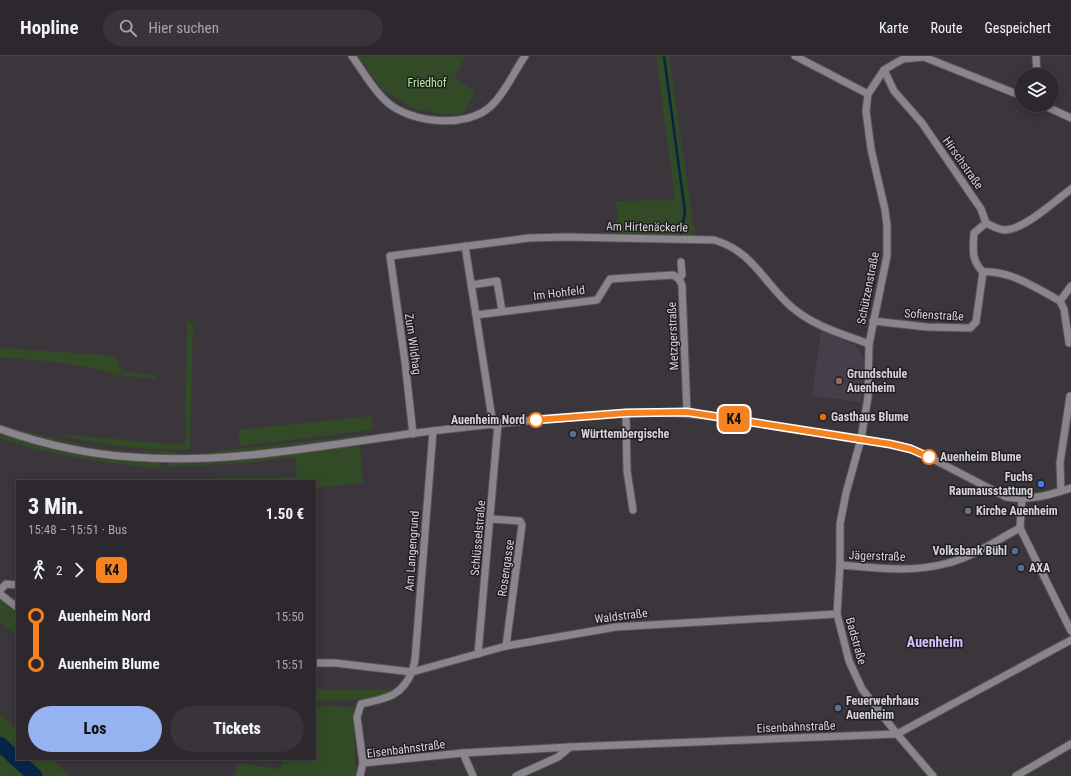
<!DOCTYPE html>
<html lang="de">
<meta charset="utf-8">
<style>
body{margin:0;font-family:"Roboto Condensed",sans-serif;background:#383439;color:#f1f3f6;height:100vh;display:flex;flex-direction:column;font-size:15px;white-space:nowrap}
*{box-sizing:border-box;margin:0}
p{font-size:13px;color:#a6a6aa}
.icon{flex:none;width:22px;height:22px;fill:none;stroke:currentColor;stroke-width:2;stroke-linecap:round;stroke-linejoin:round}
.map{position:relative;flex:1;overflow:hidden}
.details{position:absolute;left:16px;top:424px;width:300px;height:280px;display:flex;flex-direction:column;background:#2c282d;border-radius:0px;box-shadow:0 2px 10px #0003,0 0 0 1px #484449}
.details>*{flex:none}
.badge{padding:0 8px;border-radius:6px;font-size:14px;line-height:26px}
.buttons{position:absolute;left:1015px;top:12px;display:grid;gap:8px}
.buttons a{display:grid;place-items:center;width:44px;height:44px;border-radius:50%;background:#2c282d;box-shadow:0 2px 10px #0003,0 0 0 1px #484449;font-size:20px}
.map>.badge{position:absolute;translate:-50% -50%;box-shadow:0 0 0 2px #fff}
.legs{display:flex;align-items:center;gap:6px;height:44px;padding:0 12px;font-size:13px}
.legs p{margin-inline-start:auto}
.overview{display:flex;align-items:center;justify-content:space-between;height:68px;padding:0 12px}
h1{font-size:22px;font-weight:800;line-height:30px}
.primary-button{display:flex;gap:8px;margin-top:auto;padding:8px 12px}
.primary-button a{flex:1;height:46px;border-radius:24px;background:#95b2f1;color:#111;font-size:16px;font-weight:800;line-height:46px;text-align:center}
.primary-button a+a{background:#383439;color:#f1f3f6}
ul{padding:0 12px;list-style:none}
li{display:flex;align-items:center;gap:14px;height:48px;font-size:15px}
li i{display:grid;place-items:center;width:6px;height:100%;margin:0 5px;background:currentColor}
li i::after{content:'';width:10px;height:10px;margin:-5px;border:3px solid;border-radius:50%;background:#2c282d}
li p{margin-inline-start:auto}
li:first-child i{background:linear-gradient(#0000 50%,currentColor 0)}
li:last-child i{background:linear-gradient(currentColor 50%,#0000 0)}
header{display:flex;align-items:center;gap:24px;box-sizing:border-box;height:56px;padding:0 20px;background:#2c282d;border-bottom:1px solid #484449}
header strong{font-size:19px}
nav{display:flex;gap:22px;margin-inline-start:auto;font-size:14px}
.search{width:280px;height:36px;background:#383439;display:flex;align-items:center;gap:10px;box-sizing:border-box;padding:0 14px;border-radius:22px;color:#a6a6aa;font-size:15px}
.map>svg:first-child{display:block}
</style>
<header>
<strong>Hopline</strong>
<div class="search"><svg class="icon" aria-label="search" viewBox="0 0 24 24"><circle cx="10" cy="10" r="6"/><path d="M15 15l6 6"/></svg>Hier suchen</div>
<nav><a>Karte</a><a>Route</a><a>Gespeichert</a></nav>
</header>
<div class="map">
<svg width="1071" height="720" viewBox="0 0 1071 720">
<rect width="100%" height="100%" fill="#3a363c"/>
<polygon fill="#463e49" points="821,274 855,289 860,294 865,309 861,346 812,340"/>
<g fill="#324b26">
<polygon points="358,0 466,0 454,22 476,36 463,58 444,59 413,52 382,34"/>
<polygon points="656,0 669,0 695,180 618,178 616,145 675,144"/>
<path d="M187,266H193L190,393C148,395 106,389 64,381L67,379L185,389Z"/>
<polygon points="0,292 108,299 117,302 122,315 152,319 157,323 114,319 96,313 56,306 0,301"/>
<polygon points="371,360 373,374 240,390 238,374"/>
<path d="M0,368C41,380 83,390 126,395C139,396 170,393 180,398C118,398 64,388 4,371L0,369Z"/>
<path d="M0,377C52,394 104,403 158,406L161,409V413C106,406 52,401 0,382Z"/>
<polygon points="370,378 368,380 238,396 194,398"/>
<polygon points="360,388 363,427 315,432 315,425 199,425 199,423 297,421 295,401 245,407 167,411 169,407 246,403"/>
<polygon points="0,541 17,554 17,580 0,566"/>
<polygon points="315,633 391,634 391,637 362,644 315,645"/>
<polygon points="315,650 353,651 356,720 235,720 237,707 281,713 283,703 315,703"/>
<polygon points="0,658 17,673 17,703 51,703 71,720 0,720"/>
</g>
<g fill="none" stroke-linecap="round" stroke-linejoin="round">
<polyline stroke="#07254b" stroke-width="2.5" points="664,0 685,156 681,177"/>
<polyline stroke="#07254b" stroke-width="15" points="0,688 35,720"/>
<g stroke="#575459" stroke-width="9">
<g id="minor">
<path d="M352,0C363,15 373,34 387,46C410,67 467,73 491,50C506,36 513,17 525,0"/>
<polyline points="795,0 868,38"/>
<polyline points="1036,0 1037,19"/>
<path d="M884,14L894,35L922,67L981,153L986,167L974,177C973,193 971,204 983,216"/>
<polyline points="1043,49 1071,62"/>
<path d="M986,167C992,170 999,174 1006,174C1026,172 1055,145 1071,133"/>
<polyline points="465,190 476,259"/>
<polyline points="681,206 682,219 679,223 682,229 683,256 687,356"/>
<polyline points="471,229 497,225 502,255"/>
<polyline points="1060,245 1064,253 1069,287"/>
<path d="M873,265L927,271L970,272L976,266L983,216C1010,214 1038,233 1060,245L1071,230"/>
<polyline points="626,357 627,415 633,454"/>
<polyline points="493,369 476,259 597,244 610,223 673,219 679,223"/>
<path d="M0,373C42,388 87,398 132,401C229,409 328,388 424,376C491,368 559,361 627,357C675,354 722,361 770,369C810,375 850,381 890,388L911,393L929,401L1006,441C1030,445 1049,439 1071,432"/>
<path d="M413,378L405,306L390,200L529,182L566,181L714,184C754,195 766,231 794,253C816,271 843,278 869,288"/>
<polyline points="1061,435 1060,407 1070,340"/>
<polyline points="1022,444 1020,472 1071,575"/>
<polyline points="491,463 520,465 522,469 506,590"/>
<path d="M840,509C876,512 913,517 948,507C973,501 997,484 1020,472"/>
<polyline points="0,534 6,528 17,529"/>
<polyline points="0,538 17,551"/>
<polyline points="478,598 498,368"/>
<polyline points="315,607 335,607 412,616 415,604 433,375"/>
<polyline points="463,697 473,720"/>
<path d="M363,707L357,661L361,648C386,642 400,642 412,616L506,590L616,571L837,558"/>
<polyline points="360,720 363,707 463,697 570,691 897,678 1071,584"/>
<polyline points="516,720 558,701 570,691"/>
<polyline points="933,720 897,678 862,633 849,605 837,558 840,509 840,468 846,437 861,383 868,341 869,288 887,200 887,169 885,154 871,93 866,55 868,38 884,14 894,8 903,3 924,1 1022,40"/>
<polyline points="1016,720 1071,688"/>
</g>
</g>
<use href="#minor" stroke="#8a858c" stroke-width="7"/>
</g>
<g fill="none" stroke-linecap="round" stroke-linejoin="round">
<g stroke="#fff" stroke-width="9">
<polyline id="line-1" points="536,364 626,357 687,356 890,388 911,393 929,401"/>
</g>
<use href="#line-1" stroke="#f58220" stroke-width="6"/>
</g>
<circle fill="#8d6e63" stroke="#201e21" stroke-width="1.5" cx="839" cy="325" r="4"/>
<circle fill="#e8710a" stroke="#201e21" stroke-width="1.5" cx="823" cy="361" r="4"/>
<g fill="#fff" stroke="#f58220" stroke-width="2">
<circle cx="536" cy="364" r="7"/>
<circle cx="929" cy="401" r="7"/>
</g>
<g fill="#5c6f8a" stroke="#201e21" stroke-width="1.5">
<circle cx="573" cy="378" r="4"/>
<circle cx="1015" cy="495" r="4"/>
<circle cx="1021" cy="512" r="4"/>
<circle cx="838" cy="652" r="4"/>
</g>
<circle fill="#3f7fe0" stroke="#201e21" stroke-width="1.5" cx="1041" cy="428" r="4"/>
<circle fill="#6b7280" stroke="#201e21" stroke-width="1.5" cx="968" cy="455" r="4"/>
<g text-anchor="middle" stroke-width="3" stroke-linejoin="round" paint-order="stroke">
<g font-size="12" fill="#b4e59d" stroke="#201e21">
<text x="427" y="31">Friedhof</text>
</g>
<g font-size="12" fill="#d6d3d6" stroke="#201e21">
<text transform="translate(963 107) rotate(55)" y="4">Hirschstraße</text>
<text transform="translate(647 171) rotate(1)" y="4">Am Hirtenäckerle</text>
<text transform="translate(868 232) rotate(-79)" y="4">Schützenstraße</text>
<text transform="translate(559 237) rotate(-7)" y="4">Im Hohfeld</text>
<text transform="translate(934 259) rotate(3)" y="4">Sofienstraße</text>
<text transform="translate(673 280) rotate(-92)" y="4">Metzgerstraße</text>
<text transform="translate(413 288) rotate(82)" y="4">Zum Wildhag</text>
<text transform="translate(478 482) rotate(-85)" y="4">Schlüsselstraße</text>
<text transform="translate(412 495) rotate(-86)" y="4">Am Langengrund</text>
<text transform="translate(877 500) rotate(2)" y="4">Jägerstraße</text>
<text transform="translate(506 512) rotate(-82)" y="4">Rosengasse</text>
<text transform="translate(621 560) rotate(-7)" y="4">Waldstraße</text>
<text transform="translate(856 585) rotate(74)" y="4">Badstraße</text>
<text transform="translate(796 671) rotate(-2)" y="4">Eisenbahnstraße</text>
<text transform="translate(406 693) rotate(-7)" y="4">Eisenbahnstraße</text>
</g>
<g font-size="12" font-weight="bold" fill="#d6d3d6" stroke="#201e21" text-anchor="start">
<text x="847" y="322">Grundschule<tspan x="847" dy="14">Auenheim</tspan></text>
<text x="831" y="365">Gasthaus Blume</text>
<text x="581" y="382">Württembergische</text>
<text x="1033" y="425" text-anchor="end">Fuchs<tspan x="1033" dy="14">Raumausstattung</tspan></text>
<text x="976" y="459">Kirche Auenheim</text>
<text x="1007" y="499" text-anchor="end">Volksbank Bühl</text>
<text x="1029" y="516">AXA</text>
<text x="846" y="649">Feuerwehrhaus<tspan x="846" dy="14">Auenheim</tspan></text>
</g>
<g font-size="12" font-weight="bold" fill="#d6d3d6" stroke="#201e21" text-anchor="end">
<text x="525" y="368">Auenheim Nord</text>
<text x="940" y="405" text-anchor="start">Auenheim Blume</text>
</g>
<g font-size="14" font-weight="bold" fill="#cfc3fd" stroke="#201e21">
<text x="935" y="591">Auenheim</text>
</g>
</g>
</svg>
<div class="buttons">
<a><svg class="icon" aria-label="layers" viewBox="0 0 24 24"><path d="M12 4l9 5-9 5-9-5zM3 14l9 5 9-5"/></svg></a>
</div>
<b class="badge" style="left:734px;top:363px;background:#f58220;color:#111">K4</b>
<section class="details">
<div class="overview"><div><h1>3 Min.</h1><p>15:48 – 15:51 · Bus</p></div><b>1.50 €</b></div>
<div class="legs"><svg class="icon" aria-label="walk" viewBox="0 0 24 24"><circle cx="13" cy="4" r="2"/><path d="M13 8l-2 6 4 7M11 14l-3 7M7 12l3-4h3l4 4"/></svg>2<svg class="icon" aria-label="forward" viewBox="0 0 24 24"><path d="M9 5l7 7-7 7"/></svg><b class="badge" style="background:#f58220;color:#111">K4</b></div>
<ul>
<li><i style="color:#f58220"></i><b>Auenheim Nord</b><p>15:50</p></li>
<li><i style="color:#f58220"></i><b>Auenheim Blume</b><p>15:51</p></li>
</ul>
<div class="primary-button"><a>Los</a><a>Tickets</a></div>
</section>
</div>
